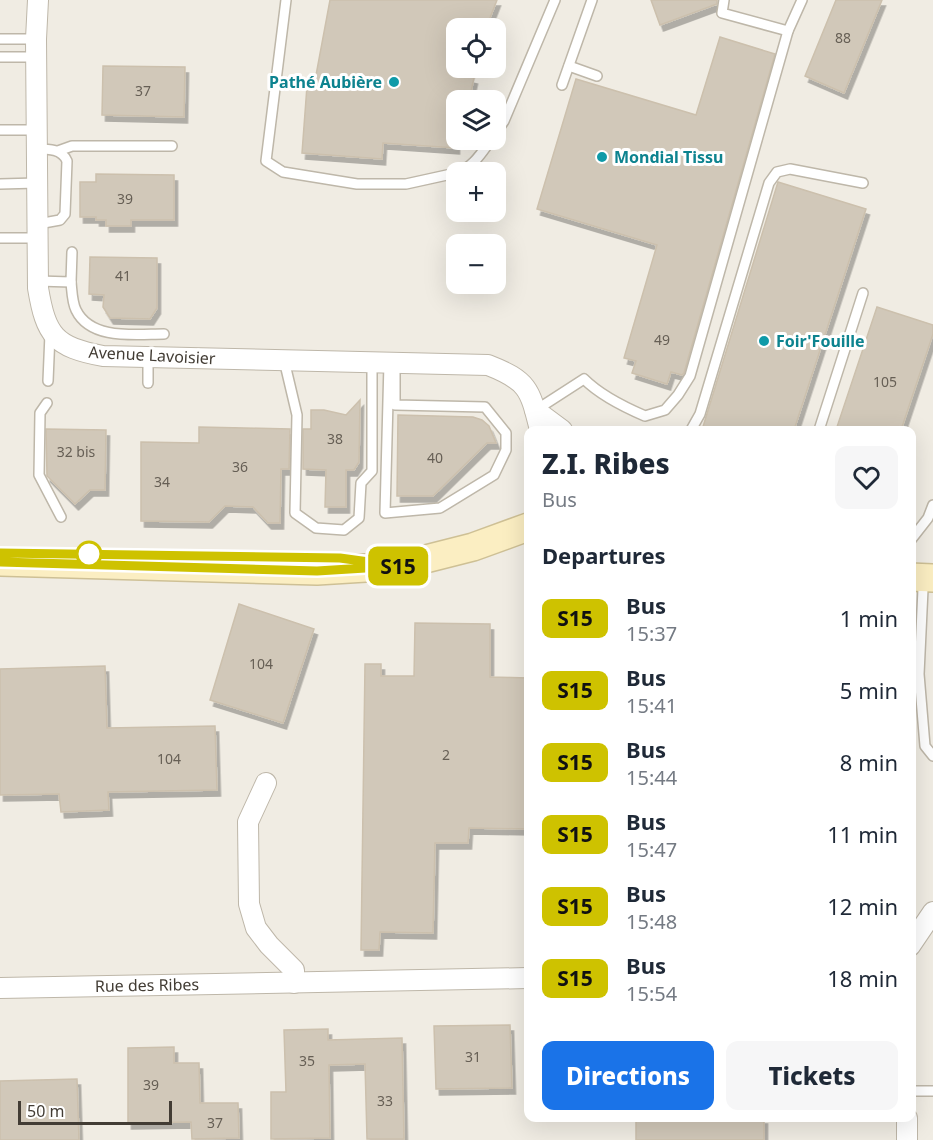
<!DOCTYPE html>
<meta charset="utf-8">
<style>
body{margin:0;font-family:"Noto Sans",sans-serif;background:#f6f6f7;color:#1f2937;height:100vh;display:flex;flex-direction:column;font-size:22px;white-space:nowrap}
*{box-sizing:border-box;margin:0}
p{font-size:20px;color:#747a83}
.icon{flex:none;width:33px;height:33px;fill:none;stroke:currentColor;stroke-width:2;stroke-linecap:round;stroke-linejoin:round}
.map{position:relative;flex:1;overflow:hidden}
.panel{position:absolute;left:524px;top:426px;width:392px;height:696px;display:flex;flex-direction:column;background:#fff;border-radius:12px;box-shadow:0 6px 24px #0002}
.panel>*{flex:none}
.badge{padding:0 12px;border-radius:9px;font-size:21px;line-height:39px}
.fabs{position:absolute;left:446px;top:18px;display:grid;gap:12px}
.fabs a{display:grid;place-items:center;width:60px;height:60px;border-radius:12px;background:#fff;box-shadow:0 6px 24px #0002;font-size:30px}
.scale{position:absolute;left:18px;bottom:15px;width:154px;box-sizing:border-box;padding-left:6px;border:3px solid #423c34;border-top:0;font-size:16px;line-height:21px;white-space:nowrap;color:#423c34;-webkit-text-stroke:4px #fff;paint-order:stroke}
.map>.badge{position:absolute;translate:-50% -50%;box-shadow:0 0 0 3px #fff}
h2{padding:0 18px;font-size:22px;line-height:54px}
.round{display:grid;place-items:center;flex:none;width:63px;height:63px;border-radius:12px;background:#f6f6f7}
.headline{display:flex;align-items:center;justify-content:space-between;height:102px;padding:0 18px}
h1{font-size:28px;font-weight:800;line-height:45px}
.action{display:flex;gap:12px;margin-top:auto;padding:12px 18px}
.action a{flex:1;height:69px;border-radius:12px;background:#1a73e8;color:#fff;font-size:24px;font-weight:800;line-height:69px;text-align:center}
.action a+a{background:#f6f6f7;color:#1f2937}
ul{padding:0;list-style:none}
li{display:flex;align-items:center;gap:18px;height:72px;padding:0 18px}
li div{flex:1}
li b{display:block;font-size:22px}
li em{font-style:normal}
li .badge{min-width:66px;font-weight:700;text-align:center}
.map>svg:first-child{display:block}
</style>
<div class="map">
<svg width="933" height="1140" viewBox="0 0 933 1140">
<defs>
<filter id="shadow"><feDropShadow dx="3.5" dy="6" stdDeviation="0" flood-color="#0004"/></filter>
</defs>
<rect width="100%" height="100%" fill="#f0ece3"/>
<g fill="#d1c8b9" stroke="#ccc0ad" stroke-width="1.5" filter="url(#shadow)">
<polygon points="330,0 497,0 486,28 456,28 456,68 472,68 469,77 474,78 469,100 456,100 456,148 383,143 382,159 302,153 307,86 314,86"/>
<polygon points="651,0 717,0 717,4 660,25"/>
<polygon points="836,0 882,0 844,93 805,76"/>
<polygon points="720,37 775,54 684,373 682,375 671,372 667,384 632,373 636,361 624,358 657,245 537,209 576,79 696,115"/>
<polygon points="103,66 185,67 184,117 102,115"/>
<polygon points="96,174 174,175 174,220 131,220 131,226 106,226 106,220 96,220 96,217 80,217 80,182 96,182"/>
<polygon points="778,182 866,209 794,430 702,430"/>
<polygon points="90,257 157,258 157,308 150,319 110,318 103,307 104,295 89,294"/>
<polygon points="877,307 933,325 933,334 901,430 836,430"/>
<polygon points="360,400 359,462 354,470 346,470 346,507 325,507 326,470 303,469 303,429 311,429 311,410 324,410 346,415"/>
<polygon points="398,415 473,417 482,420 489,426 496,443 487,443 433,496 397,496"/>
<polygon points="199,427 290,429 289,469 281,469 280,523 268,523 253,507 225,506 209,522 141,521 141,442 199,443"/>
<polygon points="46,429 106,430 105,490 90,490 75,504 47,476"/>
<polygon points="239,604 314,629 283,723 210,700"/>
<polygon points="415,623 490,624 490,677 528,678 528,829 469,828 468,843 435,843 433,933 380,932 379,950 361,950 365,664 381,664 381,676 414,676"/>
<polygon points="105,666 107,728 215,726 217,790 108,792 109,810 61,812 59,794 0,795 0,669"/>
<polygon points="510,1025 512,1088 436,1089 434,1026"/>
<polygon points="328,1029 328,1040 402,1038 404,1139 367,1139 365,1064 329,1065 330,1138 271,1139 271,1092 286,1092 284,1030"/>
<polygon points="174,1047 174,1063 199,1063 200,1103 238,1103 239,1138 192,1139 191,1122 128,1123 128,1048"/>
<polygon points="77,1079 79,1140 0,1140 0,1081"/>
<rect x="636" y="1118" width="128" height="22"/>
</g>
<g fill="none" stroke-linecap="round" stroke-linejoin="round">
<g stroke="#beb7a9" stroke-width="12">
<g id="lane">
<polyline points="286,0 266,161 283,172 357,184 406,184 456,173"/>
<polyline points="724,0 722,13 788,31"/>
<polyline points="0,39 36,39"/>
<polyline points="0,57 36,57"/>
<polyline points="569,66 597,76"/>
<polyline points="562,85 592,0"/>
<polyline points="0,130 37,130"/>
<polyline points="495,134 504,121 555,0"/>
<path d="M37,149C49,149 62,149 67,161L65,214L60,220L38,224"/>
<polyline points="58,151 72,146 172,146"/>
<path d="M457,172C473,168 482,152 491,140"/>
<polyline points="0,184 37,183"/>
<polyline points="0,238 39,238"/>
<polyline points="38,281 71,282 72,252"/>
<path d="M71,282C72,291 72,302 76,310C91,341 137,334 164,334"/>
<polyline points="284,360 297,415 295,513 316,528 344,530 359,518 361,483 372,471 372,362"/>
<polyline points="389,363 385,513 440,508 494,475 506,450 506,433 485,407 395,405 395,364"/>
<polyline points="48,381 50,334"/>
<polyline points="148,383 148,357"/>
<polyline points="47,403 40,413 39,475 61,517"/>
<path d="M536,410L584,379C600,395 624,407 645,416L665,410L678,395L690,376L788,31L802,0"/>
<polyline points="691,430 700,414 769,183 777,172 790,169 863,183"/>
<polyline points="819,430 863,293"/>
<polyline points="910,541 928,518 933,505"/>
<polyline points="923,589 919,674 925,746 933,756"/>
<polyline points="910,1091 933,1091"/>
</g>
</g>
<g stroke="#beb7a9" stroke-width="22">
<g id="street">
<path d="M38,0L36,39L38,288C46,336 55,347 103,356L488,365C529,381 530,390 540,430"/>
<polyline points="535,410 562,430"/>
<polyline points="266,783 248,822 249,904 256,928 269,945 294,970 294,983"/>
<polyline points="910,946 933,912"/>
<polyline points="0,988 528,978"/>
<polyline points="907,1118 907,1140"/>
</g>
</g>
<g stroke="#cec095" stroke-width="30">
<g id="secondary">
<polyline points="0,562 317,571 398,566 473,547 528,527"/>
<polyline points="910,577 933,578"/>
</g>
</g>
<use href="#lane" stroke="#fff" stroke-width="9"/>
<use href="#street" stroke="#fff" stroke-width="20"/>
<use href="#secondary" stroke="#fbeec2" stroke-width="27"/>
</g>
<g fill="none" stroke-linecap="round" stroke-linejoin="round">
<g stroke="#fff" stroke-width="14">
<polyline id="line" points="0,553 340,558 398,566 317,571 0,562"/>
</g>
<use href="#line" stroke="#cec200" stroke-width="9"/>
</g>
<g fill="#0f9aa8" stroke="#fff" stroke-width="2">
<circle cx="394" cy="82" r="6"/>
<circle cx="602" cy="157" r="6"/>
<circle cx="764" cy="341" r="6"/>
</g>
<circle fill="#fff" stroke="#cec200" stroke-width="3" cx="89" cy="554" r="12"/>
<g text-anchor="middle" stroke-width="6" stroke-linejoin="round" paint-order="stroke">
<g font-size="14" fill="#665f55">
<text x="843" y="43">88</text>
<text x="143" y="96">37</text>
<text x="125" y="204">39</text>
<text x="123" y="281">41</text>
<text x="662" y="345">49</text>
<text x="885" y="387">105</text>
<text x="335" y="444">38</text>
<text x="76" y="457">32 bis</text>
<text x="435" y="463">40</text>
<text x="240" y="472">36</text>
<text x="162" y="487">34</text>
<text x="261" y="669">104</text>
<text x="446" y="760">2</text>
<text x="169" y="764">104</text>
<text x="473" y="1062">31</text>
<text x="307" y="1066">35</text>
<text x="151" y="1090">39</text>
<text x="385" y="1106">33</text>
<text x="215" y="1128">37</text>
</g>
<g font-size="16" font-weight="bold" fill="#0d838f" stroke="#fff" text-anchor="start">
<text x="382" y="88" text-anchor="end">Pathé Aubière</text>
<text x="614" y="163">Mondial Tissu</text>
<text x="776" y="347">Foir'Fouille</text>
</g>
<g font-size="16" fill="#423c34" stroke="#fff">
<text transform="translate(152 355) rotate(3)" y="6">Avenue Lavoisier</text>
<text transform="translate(147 985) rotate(-1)" y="6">Rue des Ribes</text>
</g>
</g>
</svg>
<div class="fabs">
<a><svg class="icon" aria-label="locate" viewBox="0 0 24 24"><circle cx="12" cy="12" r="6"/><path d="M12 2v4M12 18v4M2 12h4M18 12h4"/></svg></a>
<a><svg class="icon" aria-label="layers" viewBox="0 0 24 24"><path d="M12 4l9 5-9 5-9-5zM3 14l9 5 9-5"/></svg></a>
<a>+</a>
<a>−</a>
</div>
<div class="scale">50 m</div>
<b class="badge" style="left:398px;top:566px;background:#cec200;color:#111">S15</b>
<section class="panel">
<div class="headline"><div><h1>Z.I. Ribes</h1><p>Bus</p></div><a class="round"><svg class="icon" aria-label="heart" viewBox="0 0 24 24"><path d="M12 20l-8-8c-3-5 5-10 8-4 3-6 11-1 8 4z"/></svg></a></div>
<h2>Departures</h2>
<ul>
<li><span class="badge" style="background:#cec200;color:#111">S15</span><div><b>Bus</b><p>15:37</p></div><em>1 min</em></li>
<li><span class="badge" style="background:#cec200;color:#111">S15</span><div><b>Bus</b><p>15:41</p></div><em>5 min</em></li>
<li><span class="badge" style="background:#cec200;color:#111">S15</span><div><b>Bus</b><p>15:44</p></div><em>8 min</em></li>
<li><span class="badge" style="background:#cec200;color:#111">S15</span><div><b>Bus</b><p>15:47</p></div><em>11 min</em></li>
<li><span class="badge" style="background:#cec200;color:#111">S15</span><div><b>Bus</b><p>15:48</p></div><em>12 min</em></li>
<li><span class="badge" style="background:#cec200;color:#111">S15</span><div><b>Bus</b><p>15:54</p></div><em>18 min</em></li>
</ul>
<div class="action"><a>Directions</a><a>Tickets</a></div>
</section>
</div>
